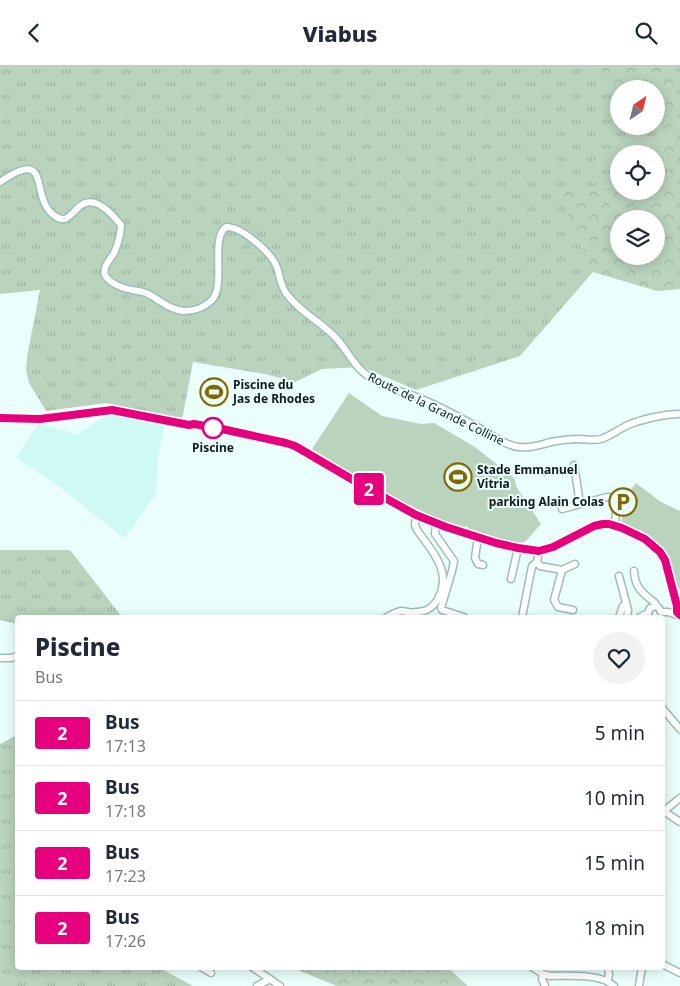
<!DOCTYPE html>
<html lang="fr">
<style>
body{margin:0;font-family:"Noto Sans",sans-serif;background:#f2f2f3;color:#1f2937;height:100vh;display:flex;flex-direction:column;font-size:19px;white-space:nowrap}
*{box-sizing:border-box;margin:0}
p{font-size:16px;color:#747a83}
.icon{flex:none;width:28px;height:28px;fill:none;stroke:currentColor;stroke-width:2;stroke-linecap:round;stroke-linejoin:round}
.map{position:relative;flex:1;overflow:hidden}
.sheet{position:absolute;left:15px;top:550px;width:650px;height:355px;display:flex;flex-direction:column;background:#fff;border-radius:5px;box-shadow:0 2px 12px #0003}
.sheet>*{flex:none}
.badge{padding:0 10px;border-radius:4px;font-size:18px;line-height:32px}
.needle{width:32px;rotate:35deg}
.tools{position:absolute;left:610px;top:15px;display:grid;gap:10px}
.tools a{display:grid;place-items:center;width:55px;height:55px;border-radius:50%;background:#fff;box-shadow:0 2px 12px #0003;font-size:25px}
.map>.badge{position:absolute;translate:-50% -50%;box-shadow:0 0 0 2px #fff}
.round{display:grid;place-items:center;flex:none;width:52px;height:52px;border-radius:26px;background:#f2f2f3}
.head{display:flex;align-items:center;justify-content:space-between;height:85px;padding:0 20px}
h1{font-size:24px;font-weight:800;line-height:38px}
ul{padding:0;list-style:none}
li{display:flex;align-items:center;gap:15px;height:65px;padding:0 20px;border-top:1px solid #e0e1e3}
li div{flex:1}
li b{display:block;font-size:19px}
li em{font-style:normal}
li .badge{min-width:55px;font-weight:700;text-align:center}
header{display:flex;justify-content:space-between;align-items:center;height:65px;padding:0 20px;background:#fff;font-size:22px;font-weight:800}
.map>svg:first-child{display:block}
</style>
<header><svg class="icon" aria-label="back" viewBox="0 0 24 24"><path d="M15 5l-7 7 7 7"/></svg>Viabus<svg class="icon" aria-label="search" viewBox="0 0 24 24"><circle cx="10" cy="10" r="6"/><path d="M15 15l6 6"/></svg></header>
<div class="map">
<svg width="680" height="921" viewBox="0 0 680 921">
<defs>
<pattern id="grass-tufts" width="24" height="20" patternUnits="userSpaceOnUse" patternTransform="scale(1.25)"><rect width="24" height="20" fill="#bad3bd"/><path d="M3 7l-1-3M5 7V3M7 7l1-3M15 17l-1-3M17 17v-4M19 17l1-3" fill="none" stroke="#9fb5a2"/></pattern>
<pattern id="forest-crowns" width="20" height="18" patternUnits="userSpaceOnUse" patternTransform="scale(1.25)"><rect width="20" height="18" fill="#bad3bd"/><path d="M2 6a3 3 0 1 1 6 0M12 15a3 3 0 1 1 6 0" fill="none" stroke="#9fb5a2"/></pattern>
</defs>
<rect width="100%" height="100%" fill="#eafffb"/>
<polygon fill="#cefaf3" points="111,347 165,359 158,391 156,429 124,473 56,419 16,392 39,358 77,370"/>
<g fill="url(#grass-tufts)">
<polygon points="0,0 578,0 619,33 619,61 654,61 660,66 669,113 656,114 656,89 619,89 619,120 560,128 593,207 520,291 416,325 362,302 322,304 295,317 265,309 193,297 182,355 106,338 46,346 29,318 26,305 27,292 40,225 0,229"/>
<polygon points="0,485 70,485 122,552 18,552 17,559 0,555"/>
<polygon points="17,670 18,902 160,903 193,921 0,921 0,679"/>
</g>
<g fill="url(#forest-crowns)" fill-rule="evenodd">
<path d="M578,0H680V224L657,226L593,207L559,128L619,120V126H656V114L669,112L660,66L654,61H656V24H619V33ZM619,154H656V191H619Z"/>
<polygon points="300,903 448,903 468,921 337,921 300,906"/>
</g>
<g fill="#bad3bd">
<polygon points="349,328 382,351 421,359 434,358 475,382 514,413 517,423 541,459 525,477 510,479 471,467 467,461 465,462 461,463 435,453 430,450 384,428 312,384"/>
<polygon points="636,418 661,437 680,446 680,525 676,518 672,502 666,490 645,470 621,458 625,432"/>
</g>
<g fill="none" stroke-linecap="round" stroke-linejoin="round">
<g stroke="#9dbeb8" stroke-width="9">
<g id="minor">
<path d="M0,117C54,80 28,133 55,151C67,160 72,147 80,141C95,129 112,149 121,160C121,168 118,178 115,186C112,193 102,201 105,210C107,214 110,216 113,218C126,226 133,224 146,228C159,234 169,245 184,246C194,246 205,242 212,235C226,220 210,173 226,162C241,161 270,187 276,200C280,209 280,220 286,228C299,247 322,257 337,274C348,286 354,302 368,311C383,322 400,326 417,332C441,342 465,355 488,368C497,374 508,381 519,382C532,384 544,378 556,376C563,375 571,374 579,374C586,374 594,376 601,374C611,371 619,364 628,360C642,354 665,349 680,349"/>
<path d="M0,353L40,354L112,345L189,360L194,359L223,364L286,378L295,381C341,408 386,438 435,458C448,464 461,467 475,471C495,478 516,485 537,486C546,486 554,481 562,477C573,470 591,460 604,459C610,458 616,460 622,463C644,471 663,484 669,508C672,519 673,530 677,541"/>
<polyline points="574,400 580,439"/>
<polyline points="562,444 607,432 617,433 615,460"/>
<polyline points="436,459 435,469 454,496 452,506 441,543 442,545 464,552"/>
<polyline points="478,472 475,493 478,499 483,500"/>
<polyline points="539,486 537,497 540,501 562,505 575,499"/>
<polyline points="562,505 554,535 558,542 573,545"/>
<path d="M634,506C635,524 643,528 655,538L656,541"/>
<polyline points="619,511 628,545 627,552"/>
<polyline points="511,514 518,483"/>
<polyline points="648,548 650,543 656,541 659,543 661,547 668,547 680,551"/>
<path d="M387,552C391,550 396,547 401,546C401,546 408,547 408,547C413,548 419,547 424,546C430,544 435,539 438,534C453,507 432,486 417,465L415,460L416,450"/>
<polyline points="522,552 532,501 537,497"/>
<polyline points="619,552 623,541 626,542"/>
<polyline points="640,552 648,548"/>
<polyline points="0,593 11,593 18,591"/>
<polyline points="662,643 680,664"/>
<polyline points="662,745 680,757"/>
<polyline points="664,746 680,733"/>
<polyline points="662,899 680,908"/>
<polyline points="201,902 211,908"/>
<polyline points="252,902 280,921"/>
<path d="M532,902L543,909L550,911C567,911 601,908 614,921"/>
<polyline points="543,909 542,914 545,921"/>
<polyline points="607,916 609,910 608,902"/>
<polyline points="257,921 270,914"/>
<polyline points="639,921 642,902"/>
</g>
</g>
<use href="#minor" stroke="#fff" stroke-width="6"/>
</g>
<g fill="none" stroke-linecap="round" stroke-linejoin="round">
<g stroke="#fff" stroke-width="11">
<polyline id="line" points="0,353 40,354 112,345 189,360 194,359 222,364 286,378 295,381 360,419 416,450 446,462 496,478 518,483 539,486 553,482 594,461 603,459 609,459 622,463 645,474 660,487 665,495 677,541 677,547 680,550"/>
</g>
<use href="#line" stroke="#e6007e" stroke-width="8"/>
</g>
<defs>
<g id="stadium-ring" transform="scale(1.4375)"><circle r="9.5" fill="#eafffb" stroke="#816901" stroke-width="1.5"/><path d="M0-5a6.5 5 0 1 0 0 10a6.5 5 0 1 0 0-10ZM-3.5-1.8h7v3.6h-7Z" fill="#816901"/></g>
<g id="parking-ring" transform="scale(1.4375)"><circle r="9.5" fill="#eafffb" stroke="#816901" stroke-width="1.5"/><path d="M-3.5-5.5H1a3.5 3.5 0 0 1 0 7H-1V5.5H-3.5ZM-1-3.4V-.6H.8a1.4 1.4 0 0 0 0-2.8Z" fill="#816901"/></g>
</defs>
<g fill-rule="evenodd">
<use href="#stadium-ring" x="214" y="327"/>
<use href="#stadium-ring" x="458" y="412"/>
<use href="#parking-ring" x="623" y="437"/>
</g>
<circle fill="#fff" stroke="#e6007e" stroke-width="2.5" cx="213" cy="363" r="10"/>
<g text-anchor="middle" stroke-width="4" stroke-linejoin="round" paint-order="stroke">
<g font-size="12" font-weight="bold" fill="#101d1b" stroke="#eafffb" text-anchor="start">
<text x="233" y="324">Piscine du<tspan x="233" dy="14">Jas de Rhodes</tspan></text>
<text x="477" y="409">Stade Emmanuel<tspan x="477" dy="14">Vitria</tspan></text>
<text x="604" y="441" text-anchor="end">parking Alain Colas</text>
</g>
<g font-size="12" fill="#101d1b" stroke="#eafffb">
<text transform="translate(436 344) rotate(26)" y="4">Route de la Grande Colline</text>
</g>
<g font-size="12" font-weight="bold" fill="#101d1b" stroke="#eafffb">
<text x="213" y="387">Piscine</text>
</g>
</g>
</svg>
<div class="tools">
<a><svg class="needle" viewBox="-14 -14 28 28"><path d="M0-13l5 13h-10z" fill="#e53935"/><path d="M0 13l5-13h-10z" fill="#747a83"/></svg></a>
<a><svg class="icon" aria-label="locate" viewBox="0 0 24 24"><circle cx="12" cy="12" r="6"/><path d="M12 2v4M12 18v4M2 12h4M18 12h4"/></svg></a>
<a><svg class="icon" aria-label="layers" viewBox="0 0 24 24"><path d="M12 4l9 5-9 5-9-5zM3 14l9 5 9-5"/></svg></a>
</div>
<b class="badge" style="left:369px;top:424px;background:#e6007e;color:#fff">2</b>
<section class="sheet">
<div class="head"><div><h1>Piscine</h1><p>Bus</p></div><a class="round"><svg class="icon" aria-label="heart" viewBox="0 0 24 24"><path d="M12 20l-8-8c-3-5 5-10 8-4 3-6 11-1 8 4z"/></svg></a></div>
<ul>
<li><span class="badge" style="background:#e6007e;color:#fff">2</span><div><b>Bus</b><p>17:13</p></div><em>5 min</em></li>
<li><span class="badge" style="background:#e6007e;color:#fff">2</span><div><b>Bus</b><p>17:18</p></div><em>10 min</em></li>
<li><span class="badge" style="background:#e6007e;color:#fff">2</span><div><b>Bus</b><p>17:23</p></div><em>15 min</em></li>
<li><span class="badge" style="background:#e6007e;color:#fff">2</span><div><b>Bus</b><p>17:26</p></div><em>18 min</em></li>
</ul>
</section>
</div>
